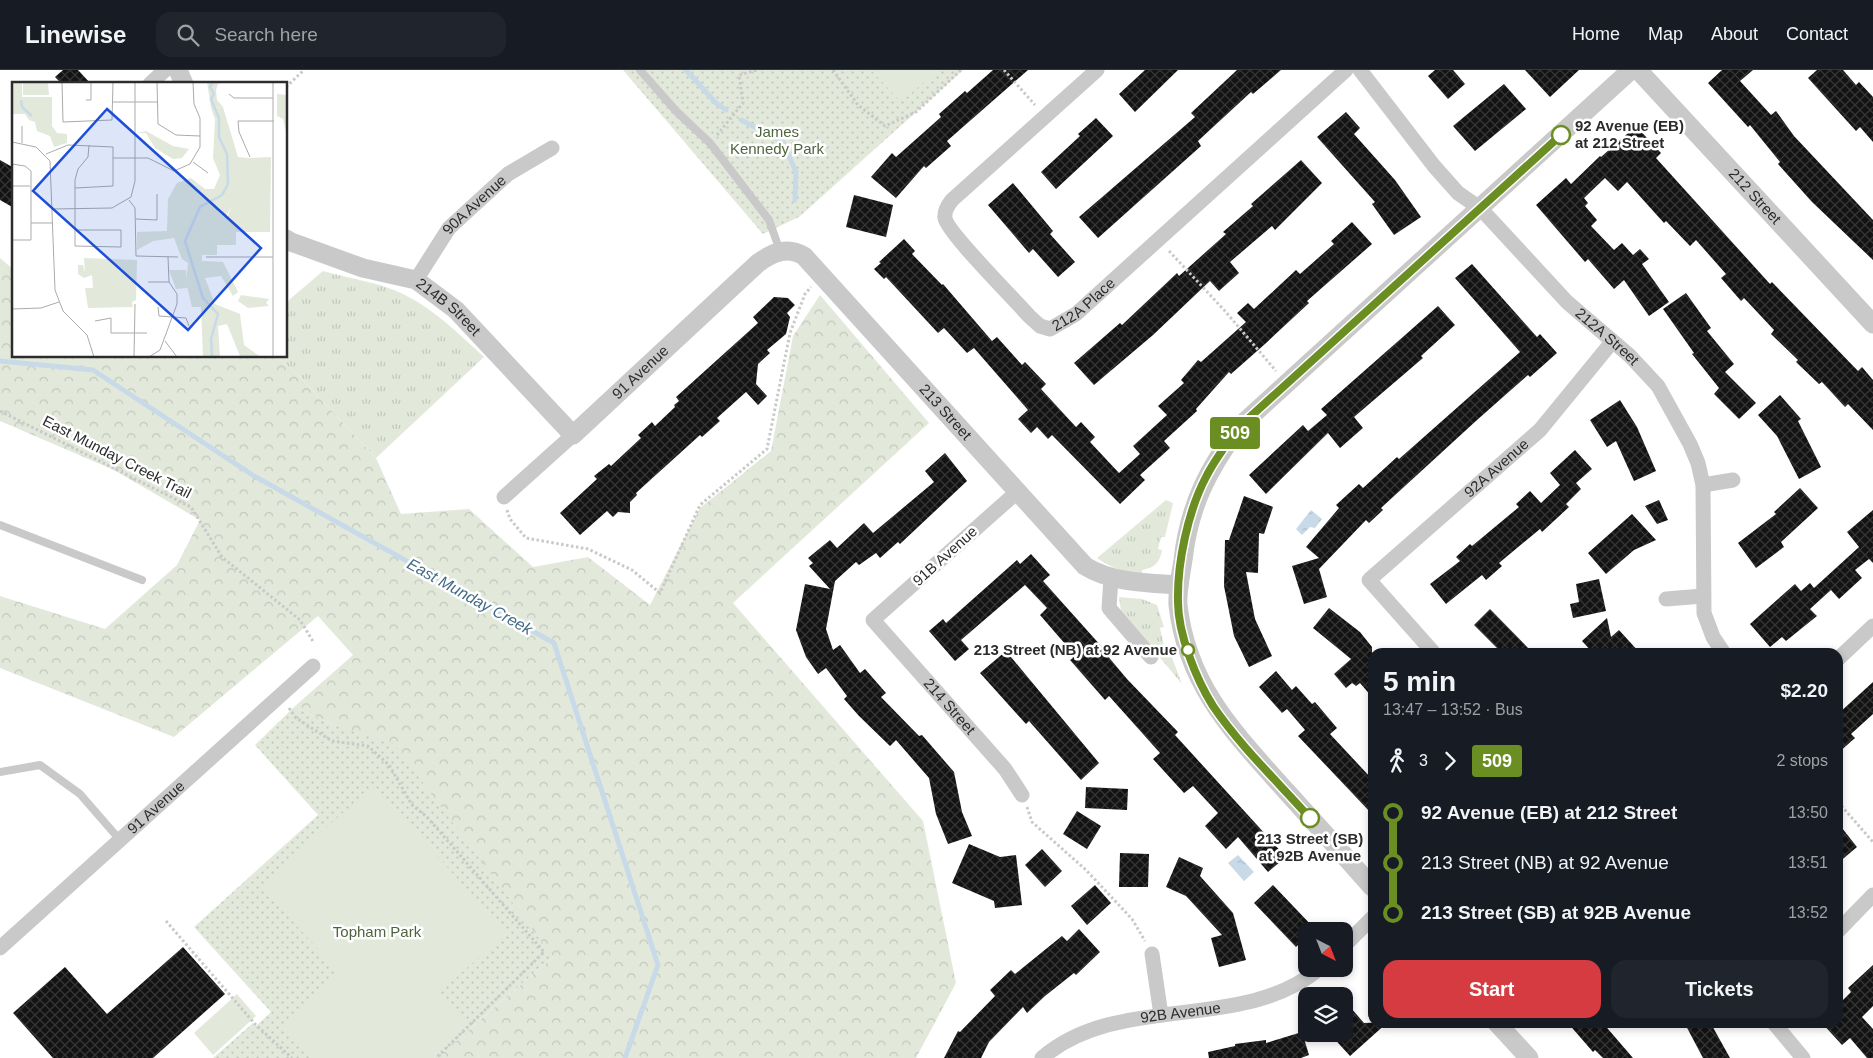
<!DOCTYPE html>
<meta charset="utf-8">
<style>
body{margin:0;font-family:Helvetica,sans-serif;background:#20242c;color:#f1f3f6;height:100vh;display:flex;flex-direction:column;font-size:19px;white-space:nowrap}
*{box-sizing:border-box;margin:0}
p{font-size:16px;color:#9ea1a6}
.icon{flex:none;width:28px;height:28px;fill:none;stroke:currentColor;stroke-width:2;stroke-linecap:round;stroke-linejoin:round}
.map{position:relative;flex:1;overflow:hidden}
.panel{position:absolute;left:1368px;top:578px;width:475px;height:380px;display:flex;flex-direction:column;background:#171b24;border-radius:15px;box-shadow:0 2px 8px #0003}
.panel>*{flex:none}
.badge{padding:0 10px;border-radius:4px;font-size:18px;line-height:32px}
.needle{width:32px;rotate:138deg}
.tools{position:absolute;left:1298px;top:852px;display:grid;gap:10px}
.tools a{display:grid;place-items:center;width:55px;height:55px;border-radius:10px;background:#171b24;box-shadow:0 2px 8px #0003;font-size:25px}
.map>.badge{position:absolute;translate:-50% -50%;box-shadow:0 0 0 2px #fff}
.legs{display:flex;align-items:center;gap:8px;height:55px;padding:0 15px;font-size:16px}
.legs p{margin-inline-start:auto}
.overview{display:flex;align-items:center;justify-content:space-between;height:85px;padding:0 15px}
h1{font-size:28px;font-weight:800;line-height:38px}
.primary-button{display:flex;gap:10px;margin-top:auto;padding:10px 15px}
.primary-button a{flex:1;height:58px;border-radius:15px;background:#d73b42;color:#fff;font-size:20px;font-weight:800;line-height:58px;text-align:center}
.primary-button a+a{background:#20242c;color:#f1f3f6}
ul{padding:0 15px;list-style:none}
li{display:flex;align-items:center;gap:18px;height:50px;font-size:19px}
li i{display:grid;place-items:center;width:8px;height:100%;margin:0 6px;background:currentColor}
li i::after{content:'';width:12px;height:12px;margin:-6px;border:4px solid;border-radius:50%;background:#171b24}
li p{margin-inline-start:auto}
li:first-child i{background:linear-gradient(#0000 50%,currentColor 0)}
li:last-child i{background:linear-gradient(currentColor 50%,#0000 0)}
header{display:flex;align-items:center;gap:30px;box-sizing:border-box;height:70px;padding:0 25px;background:#171b24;border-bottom:1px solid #363941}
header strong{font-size:24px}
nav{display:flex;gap:28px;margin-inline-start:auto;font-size:18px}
.search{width:350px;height:45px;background:#20242c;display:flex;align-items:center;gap:12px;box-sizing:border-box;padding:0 18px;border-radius:15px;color:#9ea1a6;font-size:19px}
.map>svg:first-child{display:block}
</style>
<header>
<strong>Linewise</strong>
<div class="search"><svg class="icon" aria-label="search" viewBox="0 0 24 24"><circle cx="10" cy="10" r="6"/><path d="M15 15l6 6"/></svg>Search here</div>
<nav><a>Home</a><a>Map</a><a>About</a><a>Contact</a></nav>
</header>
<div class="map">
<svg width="1873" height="988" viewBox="0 0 1873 988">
<defs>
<pattern id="grass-tufts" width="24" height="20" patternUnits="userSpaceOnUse" patternTransform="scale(1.25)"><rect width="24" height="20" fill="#e2e9db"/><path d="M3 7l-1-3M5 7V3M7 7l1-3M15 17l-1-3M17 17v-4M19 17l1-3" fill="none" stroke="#c2c8bc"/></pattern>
<pattern id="forest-crowns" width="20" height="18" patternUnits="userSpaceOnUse" patternTransform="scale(1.25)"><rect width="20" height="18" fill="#e2e9db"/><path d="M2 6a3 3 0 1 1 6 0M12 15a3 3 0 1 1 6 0" fill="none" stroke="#c2c8bc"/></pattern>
<pattern id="park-dots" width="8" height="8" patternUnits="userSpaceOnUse" patternTransform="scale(1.25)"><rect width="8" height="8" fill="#e2e9db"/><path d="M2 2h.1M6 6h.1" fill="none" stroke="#c2c8bc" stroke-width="1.8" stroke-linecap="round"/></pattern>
<pattern id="water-ripples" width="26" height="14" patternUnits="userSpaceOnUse" patternTransform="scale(1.25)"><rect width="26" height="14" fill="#c8dae8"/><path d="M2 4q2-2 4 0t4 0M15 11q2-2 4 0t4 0" fill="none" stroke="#acbbc7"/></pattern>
<pattern id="building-cross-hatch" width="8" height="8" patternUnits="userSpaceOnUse" patternTransform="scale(1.25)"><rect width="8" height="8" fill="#131313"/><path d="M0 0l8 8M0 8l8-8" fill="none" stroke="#363636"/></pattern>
</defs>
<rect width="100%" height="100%" fill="#fff"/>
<g fill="url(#grass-tufts)">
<path d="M323,201C350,209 380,212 405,225C435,240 459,264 484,287L376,388L299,306L276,286H286V235L290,229Z"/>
<path d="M1166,430L1173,433L1165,467H1161L1158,479L1162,480C1160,492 1155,498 1142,500V504C1125,503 1111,498 1097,488Z"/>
<polygon points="1119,527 1142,529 1157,535 1164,557 1160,558 1165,580 1169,580 1182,614 1121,541"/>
</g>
<polygon fill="url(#forest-crowns)" points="0,188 14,200 14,286 276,286 299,306 376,388 401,444 469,439 533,497 588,487 650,535 700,438 771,381 793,266 820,225 929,353 733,533 923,751 956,913 916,988 436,988 553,887 334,655 294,637 353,585 318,546 174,667 0,598 0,526 105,559 177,495 200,450 114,400 0,351"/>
<g fill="url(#park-dots)">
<polygon points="623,0 963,0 799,147 763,164"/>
<polygon points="294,637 334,655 394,674 553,887 436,988 213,988 253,953 256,956 271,942 194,857 318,745 255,675"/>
</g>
<g fill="#e2e9db">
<polygon points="871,0 938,0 901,32"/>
<polygon points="374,715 506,863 439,923 467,955 430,988 310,988 282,955 339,903 261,816"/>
<polygon points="237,924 256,946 213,985 194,963"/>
</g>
<g fill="url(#water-ripples)">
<polygon points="1311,440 1322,449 1315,458 1310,457 1302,465 1296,459"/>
<polygon points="1238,785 1254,802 1244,811 1228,793"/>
</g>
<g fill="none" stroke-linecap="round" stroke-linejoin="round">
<g stroke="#c8dae8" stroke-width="5">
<polyline points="686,0 716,33 726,40"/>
<polyline points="741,50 783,72 796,102 795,130"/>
<polyline points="0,291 93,300 254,406 554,573 658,895 625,988"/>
</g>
</g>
<g fill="url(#building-cross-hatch)">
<polygon points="63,0 78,0 91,14 62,14 55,7"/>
<polygon points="993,0 1028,0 947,71 951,76 926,98 924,96 896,128 871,107 892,83 896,87 941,47 939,44 965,21 967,23"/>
<polygon points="1145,0 1178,0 1135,42 1119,24"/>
<polygon points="1237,0 1281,0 1253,24 1251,22 1198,71 1201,76 1098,168 1079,147 1195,47 1191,43"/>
<polygon points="1435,0 1453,0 1465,14 1448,29 1428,6"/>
<polygon points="1525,0 1579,0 1550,27"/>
<polygon points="1722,0 1753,0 1740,11 1771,45 1776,41 1794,66 1873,150 1873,190 1812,132 1778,94 1780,92 1750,55 1748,57 1708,13"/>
<polygon points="1817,0 1843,0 1856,15 1859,12 1873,27 1873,72 1860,57 1856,61 1808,8"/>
<polygon points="1504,14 1526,39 1475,81 1453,56"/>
<polygon points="1346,42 1360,58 1354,64 1395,110 1421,147 1394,165 1372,134 1375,132 1317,67"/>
<polygon points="1096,48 1113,66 1056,119 1041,102 1080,66 1078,64"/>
<polygon points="1636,56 1661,83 1656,88 1770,214 1772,212 1858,301 1862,297 1873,310 1873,360 1848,334 1845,337 1822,312 1819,314 1796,292 1798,290 1771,264 1774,260 1744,228 1741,231 1721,208 1726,204 1696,170 1690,176 1666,151 1664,153 1627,112 1618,121 1605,108 1584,128 1588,133 1585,136 1597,150 1591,156 1614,180 1622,173 1633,185 1640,179 1649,189 1642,194 1669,232 1649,246 1624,210 1614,219 1588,189 1585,192 1536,135 1566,108 1571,114 1600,86 1601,87"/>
<polygon points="0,90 14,98 14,138 0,130"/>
<polygon points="1301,90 1322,113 1275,160 1272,156 1230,192 1239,203 1219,221 1210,211 1153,265 1094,315 1074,293 1120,253 1122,255 1177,203 1179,206 1226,164 1223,162 1253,136 1251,134"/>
<polygon points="1013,113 1053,161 1050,164 1075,192 1058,207 1033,179 1029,183 988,135"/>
<polygon points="854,125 893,135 886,167 846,157"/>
<polygon points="1352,152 1372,174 1307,231 1309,233 1265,274 1231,304 1229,302 1196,339 1197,341 1164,371 1170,378 1140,405 1145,410 1120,434 1052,365 1048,369 1037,357 1031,363 1018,349 1028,340 974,278 967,283 944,258 938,263 886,207 884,209 874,199 881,193 879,192 904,169 915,181 912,184 942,215 943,214 992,271 997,267 1022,295 1025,292 1046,314 1041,319 1076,357 1081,352 1095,367 1090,372 1119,403 1140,384 1133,376 1167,345 1158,336 1184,313 1181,310 1198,290 1201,292 1246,252 1237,243 1248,233 1254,239 1296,200 1300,204 1334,174 1331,171"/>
<polygon points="1472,194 1537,267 1540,264 1557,283 1530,307 1528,305 1477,350 1381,438 1383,440 1369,453 1366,450 1319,499 1327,527 1304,534 1292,496 1319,488 1306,477 1339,438 1336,435 1359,414 1363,418 1397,387 1399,389 1520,282 1455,208"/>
<polygon points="1686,223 1711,258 1707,261 1734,294 1725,302 1756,333 1739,349 1714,324 1719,318 1692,284 1694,283 1663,239"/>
<polygon points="774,227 788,228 795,235 787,243 790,247 786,264 767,280 770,283 758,294 756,314 767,326 758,335 746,322 717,348 720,351 702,367 700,365 636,423 637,425 630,432 630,443 618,442 613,447 607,441 580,465 560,443 597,409 594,406 609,394 611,396 641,368 638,365 652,352 655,356 675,337 674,335 679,331 676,327 758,253 753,247"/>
<polygon points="1438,236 1455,255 1421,286 1423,288 1354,347 1363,358 1340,378 1328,363 1266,424 1249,405 1303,355 1308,361 1327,345 1321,339"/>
<polygon points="1780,325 1801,349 1798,351 1821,397 1799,409 1777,366 1758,345"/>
<polygon points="1620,330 1637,357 1656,401 1634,411 1616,371 1607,377 1590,350"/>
<polygon points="1575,380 1592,399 1576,413 1581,419 1566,434 1569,437 1542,462 1540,459 1499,493 1502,496 1486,510 1482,505 1446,534 1430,514 1460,491 1456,487 1470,474 1472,476 1519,437 1516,434 1530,421 1541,433 1560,415 1550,403"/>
<polygon points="945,383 967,411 900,474 898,472 880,488 876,483 859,495 856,492 835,511 826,559 833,580 840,575 860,603 865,599 886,623 881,627 919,666 922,665 954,702 962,742 972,766 948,774 936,744 929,708 896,670 890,676 859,646 844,629 847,626 826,598 818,604 806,587 796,560 805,514 830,519 809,496 813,493 808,488 830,470 837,478 864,453 873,463 934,412 925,401"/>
<polygon points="1800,418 1818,438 1781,472 1784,477 1756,498 1738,473 1776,444 1774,442"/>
<polygon points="1244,426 1273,437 1264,464 1259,463 1258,503 1246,502 1255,549 1272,586 1249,597 1234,566 1224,516 1225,470 1229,470"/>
<polygon points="1659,430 1668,450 1657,454 1645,436"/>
<polygon points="1873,440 1873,493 1869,489 1855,500 1862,508 1839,529 1831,520 1810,539 1817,546 1786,571 1782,567 1770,577 1750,554 1795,514 1801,521 1810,513 1814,518 1859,477 1847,462"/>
<polygon points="1632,444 1656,470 1634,480 1606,504 1588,483"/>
<polygon points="1031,484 1050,505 1043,511 1102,577 1101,578 1127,609 1178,662 1175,665 1286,787 1268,802 1238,767 1226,779 1205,756 1218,743 1193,716 1184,723 1153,689 1160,683 1109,626 1105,630 1070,590 1073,588 1063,578 1066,575 1040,545 1047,538 1025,515 961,570 969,579 955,591 929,561 943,549 946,553 1017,490 1020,494"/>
<polygon points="1599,509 1606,541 1573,548 1570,534 1579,532 1576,514"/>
<polygon points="1329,538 1360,562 1372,577 1372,627 1360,613 1356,616 1352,613 1346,618 1334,604 1351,589 1313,558"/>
<polygon points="1490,539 1532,582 1501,582 1474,555"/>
<polygon points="1607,548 1611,567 1619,560 1639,582 1592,582 1582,571"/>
<polygon points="1006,581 1099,693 1081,710 1029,651 1026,654 980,603"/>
<polygon points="1276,601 1292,620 1296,616 1312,634 1315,632 1337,658 1330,664 1372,709 1372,744 1298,666 1305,660 1287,639 1282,643 1259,617"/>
<polygon points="1873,612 1873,644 1851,664 1855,668 1838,683 1838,644"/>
<polygon points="1086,717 1128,719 1127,740 1085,738"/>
<polygon points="1077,741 1101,756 1087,779 1063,764"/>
<polygon points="1838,753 1857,777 1838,793"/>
<polygon points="969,774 1000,787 1016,785 1022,835 995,838 994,831 952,813"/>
<polygon points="1042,779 1062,801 1045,817 1025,795"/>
<polygon points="1120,783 1149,784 1148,817 1119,817"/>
<polygon points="1179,787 1203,798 1200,806 1233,843 1246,890 1219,897 1211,868 1222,865 1186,826 1166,817"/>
<polygon points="1095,815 1111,833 1087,855 1071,836"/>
<polygon points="1273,815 1315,859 1312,861 1306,861 1306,867 1296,877 1254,833"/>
<polygon points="1079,859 1100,882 1076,905 1074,903 1045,926 1027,943 1023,937 989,972 981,988 944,988 958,961 960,962 995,926 990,920 1011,900 1015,904 1062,866 1067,871"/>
<polygon points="183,877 225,924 153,988 53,988 13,943 65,897 107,944"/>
<polygon points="1873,895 1873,936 1862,947 1873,959 1873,988 1867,988 1850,968 1842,975 1821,952 1838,952 1838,935 1851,922 1848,918"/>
<polygon points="1344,930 1364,953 1388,952 1350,986 1330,964 1344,964"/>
<polygon points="1567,952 1602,952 1633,988 1603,988 1595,980 1593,982"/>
<polygon points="1684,952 1710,952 1730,988 1703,988"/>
<polygon points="1302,962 1309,985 1301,988 1209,988 1208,982 1235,976 1235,974 1266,970 1266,973"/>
</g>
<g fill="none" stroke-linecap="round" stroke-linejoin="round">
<g stroke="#c9c9c9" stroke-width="3" stroke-dasharray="2.5 2.5" stroke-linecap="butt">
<polyline points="833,0 858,35 885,56 916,42 961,0"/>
<polyline points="1004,0 1035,35"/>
<polyline points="286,17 304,0"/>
<polyline points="717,65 743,33 739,5 757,0"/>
<polyline points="1169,181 1225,241 1276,301"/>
<polyline points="0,341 191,437 222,487 300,550 314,573"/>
<polyline points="507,440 510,449 526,468 588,479 632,500 660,523 700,435 767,379 790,263 805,224 811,217"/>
<polyline points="289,638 296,648 332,671 368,676 389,695 412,735 427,747 544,882 436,988"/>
<polyline points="1838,732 1873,772"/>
<polyline points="1027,737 1032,752 1086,800 1132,849 1145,871"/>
<polyline points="166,851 255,954 292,988"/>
</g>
<g stroke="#c9c9c9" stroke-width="8">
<polyline points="640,0 677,42 710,73 769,150 780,181"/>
<polyline points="0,455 142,510"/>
<polyline points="0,702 40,695 80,724 120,770"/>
</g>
<g stroke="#c9c9c9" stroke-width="15">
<path id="s1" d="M1097,0L952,130C948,135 944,141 945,148C947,162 1015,230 1029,246L1040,256L1050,259L1076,244L1346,0"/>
<path id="s2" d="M1360,0L1434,96L1458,123L1481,139L1567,232L1630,286L1658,316L1690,374L1698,393L1703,415L1704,543L1713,567L1723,582"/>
<polyline points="150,14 165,0"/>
<path id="s3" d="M416,210L449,158L508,104L552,78"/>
<polyline points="1703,415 1733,410"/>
<path id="s4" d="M1017,422L873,550L1005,699L1022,725"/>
<polyline points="504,427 573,365"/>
<polyline points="1111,508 1109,538 1151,587"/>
<polyline points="1666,529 1703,526"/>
<path id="s5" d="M1433,582L1369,510L1540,360L1612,272"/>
<polyline points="1838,589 1873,556"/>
<polyline points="1838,861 1873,825"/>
<polyline points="1344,876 1372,848"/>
<path id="s6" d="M0,878L313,596"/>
<polyline points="1152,884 1161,945"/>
<polyline points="1773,952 1803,988"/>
<path id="s7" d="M1042,988C1118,922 1242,963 1319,899"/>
</g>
<g stroke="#c9c9c9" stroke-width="19">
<polyline points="178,0 184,14"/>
<path id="s8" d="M1638,0L1873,254"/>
<path id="s9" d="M286,169L291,172L363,198L416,210L456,240L573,365L758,193C773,182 788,176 804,186L1085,496C1112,513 1148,513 1179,515"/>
<path d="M1372,817C1344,785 1315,753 1286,721C1235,664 1187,616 1178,535C1177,521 1181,504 1183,490C1189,436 1208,399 1240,356L1631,0"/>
<polyline points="1496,952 1529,988"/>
</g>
</g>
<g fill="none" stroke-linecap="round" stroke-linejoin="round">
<g stroke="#fff" stroke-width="11">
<path id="line-1" d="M1310,748C1278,712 1240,676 1213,636C1196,609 1178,564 1178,532C1177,493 1188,441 1206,407C1215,389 1228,372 1240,356L1561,65"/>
</g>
<use href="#line-1" stroke="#6b8e23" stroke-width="8"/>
</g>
<g fill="#fff" stroke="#6b8e23" stroke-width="2.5">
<circle cx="1561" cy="65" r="9"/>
<circle cx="1188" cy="580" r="6"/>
<circle cx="1310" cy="748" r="9"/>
</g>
<g text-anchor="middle" stroke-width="5" stroke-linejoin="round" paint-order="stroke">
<g font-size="15" font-weight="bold" fill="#2c2c2c" stroke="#fff" text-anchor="start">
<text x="1575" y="61">92 Avenue (EB)<tspan x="1575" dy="17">at 212 Street</tspan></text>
<text x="1177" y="585" text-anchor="end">213 Street (NB) at 92 Avenue</text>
<text x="1310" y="774" text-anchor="middle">213 Street (SB)<tspan x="1310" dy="17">at 92B Avenue</tspan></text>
</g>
<g font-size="15" fill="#4f643e" stroke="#fff">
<text x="777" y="67">James<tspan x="777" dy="17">Kennedy Park</tspan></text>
<text x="377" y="867">Topham Park</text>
</g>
<g font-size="15" fill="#2c2c2c" stroke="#fff">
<text dy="5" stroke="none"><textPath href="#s8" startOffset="172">212 Street</textPath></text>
<text dy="5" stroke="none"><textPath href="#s3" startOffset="96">90A Avenue</textPath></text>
<text dy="5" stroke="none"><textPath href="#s1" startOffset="411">212A Place</textPath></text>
<text dy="5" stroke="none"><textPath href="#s9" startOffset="179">214B Street</textPath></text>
<text dy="5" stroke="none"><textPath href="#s2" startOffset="365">212A Street</textPath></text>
<text dy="5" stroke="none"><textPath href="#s9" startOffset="450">91 Avenue</textPath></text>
<text dy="5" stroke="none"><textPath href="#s9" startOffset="871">213 Street</textPath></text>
<text transform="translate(117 387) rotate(27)" y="5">East Munday Creek Trail</text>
<text dy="5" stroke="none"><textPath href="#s5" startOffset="266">92A Avenue</textPath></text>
<text transform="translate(945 486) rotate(-42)" y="5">91B Avenue</text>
<text dy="5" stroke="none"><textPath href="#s4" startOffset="308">214 Street</textPath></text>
<text dy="5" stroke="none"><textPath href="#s6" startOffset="210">91 Avenue</textPath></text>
<text dy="5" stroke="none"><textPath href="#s7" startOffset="148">92B Avenue</textPath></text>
</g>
<g font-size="16" font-style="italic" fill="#416a87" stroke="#fff">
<text transform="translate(470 526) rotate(29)" y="6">East Munday Creek</text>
</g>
</g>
<g transform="translate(12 12)">
<rect width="275" height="275" fill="#fff"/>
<path d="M157,188H174L175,206L164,207Z" fill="#e2e9db"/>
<path d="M265,12L275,13V53L271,37L265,34ZM211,25L226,75L236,76L233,90L235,105L219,125L197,169L199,173H190V179L211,180L226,210L221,214L209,194L193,196L203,222L228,232L232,263L247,274L256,275L228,274L215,242L206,244L208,275H191L189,225H180L174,200L176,181L170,177L162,156L141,159L125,168V150L155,149L156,117L165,101L179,96L193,107H202L208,93L201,76L203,37L199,26ZM229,213L257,217L254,221L257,224L236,226L226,219Z" fill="#e2e9db"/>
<path d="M195,0H211L206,2L204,8L205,18L211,25L199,26Z" fill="#e2e9db"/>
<path d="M0,1H10V15H40V44L45,51L55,52V61L42,65L38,54L25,49L23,40L17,38L13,32H0ZM134,49L161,64L177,67L170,76L161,77L143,66L134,51H126ZM259,75L258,150H224V163H205V173H199L194,163L196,133L216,134L221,118L229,111L230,93L236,76ZM72,176L125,178L124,218L120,220L121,225L76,226L73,206H81L80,193L72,196L66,192V183H71L73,191Z" fill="#e2e9db"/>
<path d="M11,0H36L37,13H11ZM237,122L241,126V136L235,141L226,130ZM208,134H223L224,148H215V161H198V139H208ZM85,178H104L102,205H87L85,192L73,193V183H85Z" fill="#e2e9db"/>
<path fill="none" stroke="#c8dae8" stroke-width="2.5" d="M9,18L10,25L20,34M200,275L199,257L206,232L191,216L173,159L188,125L210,113L216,102L215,72L207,55V36L199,17L202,12L198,5L201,0"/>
<path fill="none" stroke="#ababab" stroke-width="1" d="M50,0L51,40L100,38L101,0M145,0L146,42L164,53L188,54M217,12L222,16H261M74,18H79V0M101,20H145M10,44V61M0,60L24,65L38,79L43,208L51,229L75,253L82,275M34,72L56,63L101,65V104L63,106M238,75L227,50L226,39H262M101,76H136L162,89L178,82L188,65V36L182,22L181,0M181,80L196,91M0,82L13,84L19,89V158H0M0,104H18M117,118L123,126L124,174L166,175M41,127L100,126L119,115L123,99V0M124,137L145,138V112M19,141H41M64,148H109V165L63,164V98L66,87L76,75L77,63M194,175H261M275,178V259M136,200H157M146,225L147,234L174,236L177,244M0,227L29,226L47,220M83,239L99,236V251H135M153,259L165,275M122,275L123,222M137,275L148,268L165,222V212L157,200L156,175M261,275V0"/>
<path fill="#1d4ed8" fill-opacity="0.15" stroke="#1d4ed8" stroke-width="2.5" d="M95,27L249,166L176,248L21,109Z"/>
<rect width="275" height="275" fill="none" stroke="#2c2c2c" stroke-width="2.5"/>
</g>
</svg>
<div class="tools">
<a><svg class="needle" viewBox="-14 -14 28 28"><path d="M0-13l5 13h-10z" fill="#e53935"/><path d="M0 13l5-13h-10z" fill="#9ea1a6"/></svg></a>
<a><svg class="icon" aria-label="layers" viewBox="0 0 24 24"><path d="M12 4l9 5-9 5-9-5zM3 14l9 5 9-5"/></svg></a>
</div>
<b class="badge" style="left:1235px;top:363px;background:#6b8e23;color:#fff">509</b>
<section class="panel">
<div class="overview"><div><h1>5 min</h1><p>13:47 – 13:52 · Bus</p></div><b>$2.20</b></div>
<div class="legs"><svg class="icon" aria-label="walk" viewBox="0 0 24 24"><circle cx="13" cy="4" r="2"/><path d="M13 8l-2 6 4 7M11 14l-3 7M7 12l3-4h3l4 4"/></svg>3<svg class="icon" aria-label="forward" viewBox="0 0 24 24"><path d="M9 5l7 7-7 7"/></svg><b class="badge" style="background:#6b8e23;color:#fff">509</b><p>2 stops</p></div>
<ul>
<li><i style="color:#6b8e23"></i><b>92 Avenue (EB) at 212 Street</b><p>13:50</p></li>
<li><i style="color:#6b8e23"></i><span>213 Street (NB) at 92 Avenue</span><p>13:51</p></li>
<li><i style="color:#6b8e23"></i><b>213 Street (SB) at 92B Avenue</b><p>13:52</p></li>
</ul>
<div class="primary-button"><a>Start</a><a>Tickets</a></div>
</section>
</div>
